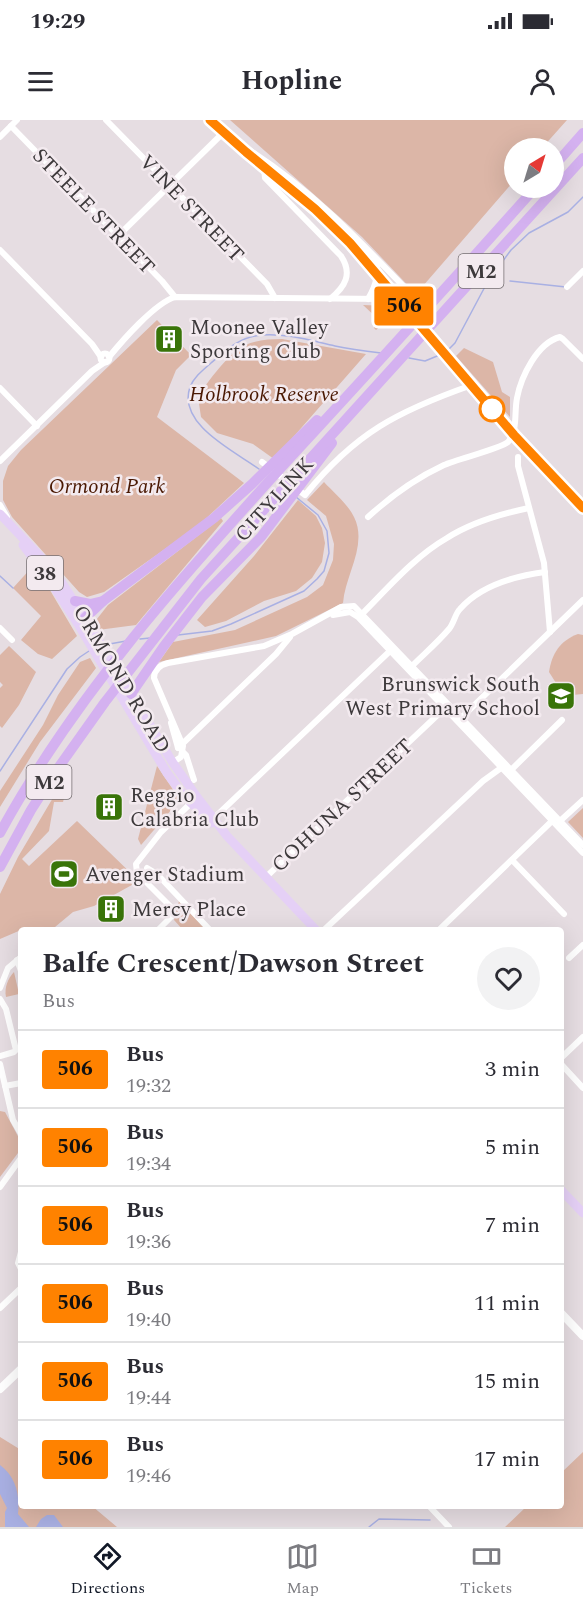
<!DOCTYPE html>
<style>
body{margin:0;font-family:Spectral,serif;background:#f2f2f3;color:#2b2b33;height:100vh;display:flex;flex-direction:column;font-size:22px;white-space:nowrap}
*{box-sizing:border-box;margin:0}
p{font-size:20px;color:#7c7c81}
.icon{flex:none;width:33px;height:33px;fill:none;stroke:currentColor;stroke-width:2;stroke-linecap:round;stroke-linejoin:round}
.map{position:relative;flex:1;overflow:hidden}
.panel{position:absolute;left:18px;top:807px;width:546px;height:582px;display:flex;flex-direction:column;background:#fff;border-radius:6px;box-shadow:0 6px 24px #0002}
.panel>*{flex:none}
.badge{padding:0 12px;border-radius:4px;font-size:21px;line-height:39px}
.needle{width:39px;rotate:38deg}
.fabs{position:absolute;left:504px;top:18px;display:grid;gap:12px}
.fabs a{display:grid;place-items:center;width:60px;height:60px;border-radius:50%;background:#fff;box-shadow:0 6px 24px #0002;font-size:30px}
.map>.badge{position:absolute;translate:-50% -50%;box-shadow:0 0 0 3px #fff}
.round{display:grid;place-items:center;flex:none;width:63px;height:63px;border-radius:32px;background:#f2f2f3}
.head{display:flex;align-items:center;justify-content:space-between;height:102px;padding:0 24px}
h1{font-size:28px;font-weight:700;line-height:45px}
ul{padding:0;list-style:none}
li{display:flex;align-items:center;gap:18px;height:78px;padding:0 24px;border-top:2px solid #e1e1e2}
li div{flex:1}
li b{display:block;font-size:22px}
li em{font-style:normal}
li .badge{min-width:66px;font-weight:700;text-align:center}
.status{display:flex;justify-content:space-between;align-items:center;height:42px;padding:0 30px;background:#fff;direction:ltr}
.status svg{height:16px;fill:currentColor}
header{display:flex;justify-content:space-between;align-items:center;height:78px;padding:0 24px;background:#fff;font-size:27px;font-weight:700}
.tab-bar{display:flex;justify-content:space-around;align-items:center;height:84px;border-top:2px solid #e1e1e2;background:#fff;font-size:16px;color:#7c7c81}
.tab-bar a{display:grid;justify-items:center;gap:3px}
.tab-bar .active{color:#111827}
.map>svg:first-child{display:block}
</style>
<div class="status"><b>19:29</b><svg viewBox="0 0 49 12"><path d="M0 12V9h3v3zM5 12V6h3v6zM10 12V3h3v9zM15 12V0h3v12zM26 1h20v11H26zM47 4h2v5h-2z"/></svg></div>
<header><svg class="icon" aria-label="menu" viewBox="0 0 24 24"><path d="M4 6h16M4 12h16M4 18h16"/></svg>Hopline<svg class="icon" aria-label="person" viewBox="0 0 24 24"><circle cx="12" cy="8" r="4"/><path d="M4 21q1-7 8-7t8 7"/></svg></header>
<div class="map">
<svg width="583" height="1407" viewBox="0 0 583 1407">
<rect width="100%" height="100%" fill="#e6dde2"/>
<g fill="#dcb6a7">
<polygon points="230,0 567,0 542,28 514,28 514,61 416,174 362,117"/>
<polygon points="363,185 388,186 394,194 376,210 374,208 379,200"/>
<polygon points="157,200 191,235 176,250 157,297 244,363 199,405 104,472 87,477 79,472 12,397 3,380 3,361 8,346 21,330"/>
<path d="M282,219L366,234L274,339L253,324L217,313L201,297L198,277C207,262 230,232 245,225C257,220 269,219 282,219Z"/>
<polygon points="464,228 493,242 502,272 510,277 510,297 456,236"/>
<path d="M324,362C333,372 348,384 354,397C368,425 345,455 343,483L276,516L159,542L173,522L235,510L307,477L323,465L333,440L334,424L326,396L307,380Z"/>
<polygon points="298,380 316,396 322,408 325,423 322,442 312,458 296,471 264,481 226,501 205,507 197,500 254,436"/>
<polygon points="221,398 223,401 136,505 98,510 93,504 108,485"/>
<polygon points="33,446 44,460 77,516 52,539 38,534 21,520 41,496 13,468"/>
<path d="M578,514L583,515V574L572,575L556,563L549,552C552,533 560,521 578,514Z"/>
<polygon points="9,526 36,552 19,585 2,608 0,606 0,568 3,565 0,562 0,535"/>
<polygon points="90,538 96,548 40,622 0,687 0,671 43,605 58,575 80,542"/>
<polygon points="157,646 178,677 178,682 141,725 138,719"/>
<polygon points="67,654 70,656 63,682 54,682 49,711 22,739 29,746 77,701 139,761 94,786 73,792 55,807 21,810 0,819 0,774 18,737"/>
<polygon points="583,688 583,718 568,702"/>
<polygon points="179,781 206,810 183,810 174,800"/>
<path d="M14,852L19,874L6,877C4,868 8,858 14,852Z"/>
<polygon points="0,991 5,992 21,1022 21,1029 0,1057"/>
<polygon points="0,1317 21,1330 21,1386 92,1386 117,1407 0,1407"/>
<polygon points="583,1332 583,1407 505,1407 527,1386 561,1386 561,1353"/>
</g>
<g fill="#a9b0e3">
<path d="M0,1345C16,1357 20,1375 18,1394L29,1407H5V1392L7,1388L0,1374Z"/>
<polygon points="47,1395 54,1395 63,1407 36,1407 41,1399"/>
</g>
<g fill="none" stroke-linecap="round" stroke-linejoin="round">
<g stroke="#a9b0e3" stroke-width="1.5">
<polyline points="510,161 566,167"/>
<polyline points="446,232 455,223 488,161 511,130 529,113 568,92 583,77"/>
<polyline points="409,238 425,241 442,234"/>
<path d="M259,349C234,331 177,304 190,267C194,257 203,250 211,243C227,229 240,217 262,215C286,213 312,221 335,226C350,229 365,231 381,233"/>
<polyline points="0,456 13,468"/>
<polyline points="178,515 212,511 231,504 304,471 317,459 324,451 329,433 327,411 318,395 296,377"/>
<polyline points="140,519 150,518"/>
<polyline points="104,525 126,521"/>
<polyline points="0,651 67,549 80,537 89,531"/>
<polyline points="369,1407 379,1399 430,1400"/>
</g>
<g stroke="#fff" stroke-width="6">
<polyline points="106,0 267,164 275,178"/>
<polyline points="11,6 162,161 175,177"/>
<polyline points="0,17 17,0"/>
<path d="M246,28C308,67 357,118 407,170"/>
<path d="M264,48L265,58L341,136C353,154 345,167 330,179"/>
<polyline points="118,116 223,13 228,16"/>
<polyline points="0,130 92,224 101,237"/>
<polyline points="567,167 583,151"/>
<path d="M368,179C375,167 381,153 375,139"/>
<circle cx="105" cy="238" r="4.5"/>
<path d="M109,237C122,221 155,183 175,177L385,179L401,175L411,168"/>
<polyline points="0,268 37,306"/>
<polyline points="518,337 518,346 544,443 550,512"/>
<polyline points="0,341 92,251 105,242"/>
<path d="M262,342L305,375C355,313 398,291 472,265"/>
<polyline points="0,385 7,397"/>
<path d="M368,397C391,376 416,358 444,345C457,339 500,329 508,322C518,311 514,293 517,278C521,257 537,223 560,217L563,219L583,239"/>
<polyline points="333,495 350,492 358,497 583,733"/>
<path d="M361,495C388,468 414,437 447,418C472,402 500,394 529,388"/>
<polyline points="0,508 12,520"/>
<path d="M412,546C424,534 438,522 449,509C454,503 455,494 460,489C481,465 515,456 545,452"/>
<polyline points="461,598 583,480"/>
<polyline points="171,603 178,628"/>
<polyline points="178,628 276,534 290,517"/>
<polyline points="183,632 186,635 194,660"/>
<path d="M172,643L181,637L183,626L154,558C154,549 160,545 168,543L264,526L292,514L341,487L354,486L583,725"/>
<polyline points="509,652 562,600"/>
<polyline points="212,700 390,531"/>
<polyline points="560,701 583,680"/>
<polyline points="512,740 564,794"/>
<polyline points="147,748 157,754 210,810"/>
<polyline points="266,757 445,588"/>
<polyline points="158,810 172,796 173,789 137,753 136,744 161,712 191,683"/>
<polyline points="324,810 483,661 501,648"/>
<polyline points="439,810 552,701"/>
<polyline points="569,838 583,825"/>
<polyline points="17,840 21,851"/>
<polyline points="0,868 8,848 21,837"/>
<polyline points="0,879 6,889 16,930 14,932 0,936"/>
<polyline points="561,938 583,917"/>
<polyline points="0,944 13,1000 21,1014"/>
<polyline points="561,944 583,968"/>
<polyline points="5,966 21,963"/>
<polyline points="0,1067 21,1038"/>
<polyline points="21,1132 18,1143 21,1149"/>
<polyline points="0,1188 21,1168"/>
<polyline points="429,1386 449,1407"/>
</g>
<g stroke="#fff" stroke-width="8">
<polyline points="210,0 246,32 315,89 350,123 514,315 583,388"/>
<polyline points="561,1193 583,1216"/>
<polyline points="0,1269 21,1249"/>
</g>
<g stroke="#e5d0f6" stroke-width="9">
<polyline points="0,394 54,451 85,498 173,643 197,677 227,716 316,810"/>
<polyline points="23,425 47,456 78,504 167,653 184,676 212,703"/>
<polyline points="561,1070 583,1093"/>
</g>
<g stroke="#d4b1f0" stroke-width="10">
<polyline points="554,46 583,13"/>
<polyline points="75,481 90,484 103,481"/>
<polyline points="85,498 103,481 214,398 252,364 317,300"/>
<polyline points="131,574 164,526 202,477 261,417 332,323"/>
<path d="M0,713C75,575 185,453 291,337C373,248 455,158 535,68"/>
<polyline points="0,747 31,690 56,651 105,582 201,459 583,38"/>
</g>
</g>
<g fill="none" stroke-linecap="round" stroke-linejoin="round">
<g stroke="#fff" stroke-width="14">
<polyline id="line" points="210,0 246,32 315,89 350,123 514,315 583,388"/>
</g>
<use href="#line" stroke="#ff8200" stroke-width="9"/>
</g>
<defs>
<g id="building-square" transform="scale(1.5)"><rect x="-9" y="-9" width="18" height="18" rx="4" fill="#397409" stroke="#f3eaef"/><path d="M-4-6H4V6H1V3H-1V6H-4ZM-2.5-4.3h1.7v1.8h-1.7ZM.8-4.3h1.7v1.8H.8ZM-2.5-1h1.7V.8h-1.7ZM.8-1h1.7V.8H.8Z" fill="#fff"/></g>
<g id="school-square" transform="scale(1.5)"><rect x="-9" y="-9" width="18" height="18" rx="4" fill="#397409" stroke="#f3eaef"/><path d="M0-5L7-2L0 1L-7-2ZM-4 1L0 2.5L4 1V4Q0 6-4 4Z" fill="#fff"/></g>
<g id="stadium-square" transform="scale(1.5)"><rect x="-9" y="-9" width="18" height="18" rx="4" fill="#397409" stroke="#f3eaef"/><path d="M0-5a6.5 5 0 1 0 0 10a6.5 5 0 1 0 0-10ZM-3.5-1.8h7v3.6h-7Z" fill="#fff"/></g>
</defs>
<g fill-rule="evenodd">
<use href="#building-square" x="169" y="219"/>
<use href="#school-square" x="561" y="576"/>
<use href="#building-square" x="109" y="687"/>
<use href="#stadium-square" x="64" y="754"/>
<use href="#building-square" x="111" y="789"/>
</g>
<circle fill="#fff" stroke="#ff8200" stroke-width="3" cx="492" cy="289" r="12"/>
<g text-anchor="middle" stroke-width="5" stroke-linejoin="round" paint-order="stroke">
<g fill="#f3eaef" stroke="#746e71" stroke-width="1.5">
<rect x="458.5" y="134" width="45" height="34" rx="4.5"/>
<rect x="27" y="436" width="36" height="34" rx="4.5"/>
<rect x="26.5" y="645" width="45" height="34" rx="4.5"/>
</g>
<g font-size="20" font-weight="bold" fill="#3d393b">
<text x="481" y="158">M2</text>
<text x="45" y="460">38</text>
<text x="49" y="669">M2</text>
</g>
<g font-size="21" fill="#3d393b" stroke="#f3eaef">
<text transform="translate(192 88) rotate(46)" y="7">VINE STREET</text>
<text transform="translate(94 91) rotate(46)" y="7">STEELE STREET</text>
<text transform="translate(274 379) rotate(-48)" y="7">CITYLINK</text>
<text transform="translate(122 559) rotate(59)" y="7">ORMOND ROAD</text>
<text transform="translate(342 685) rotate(-43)" y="7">COHUNA STREET</text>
</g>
<g font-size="21" fill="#3d393b" stroke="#f3eaef" text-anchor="start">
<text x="190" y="214">Moonee Valley<tspan x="190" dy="24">Sporting Club</tspan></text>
<text x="540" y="571" text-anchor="end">Brunswick South<tspan x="540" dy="24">West Primary School</tspan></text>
<text x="130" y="682">Reggio<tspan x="130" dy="24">Calabria Club</tspan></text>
<text x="85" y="761">Avenger Stadium</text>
<text x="132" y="796">Mercy Place</text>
</g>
<g font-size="21" font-style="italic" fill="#4a1802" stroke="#f3eaef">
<text x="264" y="281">Holbrook Reserve</text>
<text x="107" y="373">Ormond Park</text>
</g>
</g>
</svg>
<div class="fabs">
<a><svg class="needle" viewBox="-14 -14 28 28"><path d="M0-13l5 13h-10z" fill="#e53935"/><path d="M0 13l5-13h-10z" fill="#7c7c81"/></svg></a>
</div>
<b class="badge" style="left:404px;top:186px;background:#ff8200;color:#111">506</b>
<section class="panel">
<div class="head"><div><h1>Balfe Crescent/Dawson Street</h1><p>Bus</p></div><a class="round"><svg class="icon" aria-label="heart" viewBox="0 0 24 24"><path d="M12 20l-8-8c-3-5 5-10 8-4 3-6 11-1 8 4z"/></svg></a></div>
<ul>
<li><span class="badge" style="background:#ff8200;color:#111">506</span><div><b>Bus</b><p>19:32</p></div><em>3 min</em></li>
<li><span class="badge" style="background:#ff8200;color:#111">506</span><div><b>Bus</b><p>19:34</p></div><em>5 min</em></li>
<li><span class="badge" style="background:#ff8200;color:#111">506</span><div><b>Bus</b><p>19:36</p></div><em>7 min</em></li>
<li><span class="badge" style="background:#ff8200;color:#111">506</span><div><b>Bus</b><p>19:40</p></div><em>11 min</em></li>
<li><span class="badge" style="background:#ff8200;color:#111">506</span><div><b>Bus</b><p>19:44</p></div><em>15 min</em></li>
<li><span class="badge" style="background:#ff8200;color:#111">506</span><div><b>Bus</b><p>19:46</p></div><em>17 min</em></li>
</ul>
</section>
</div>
<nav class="tab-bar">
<a class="active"><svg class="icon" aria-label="directions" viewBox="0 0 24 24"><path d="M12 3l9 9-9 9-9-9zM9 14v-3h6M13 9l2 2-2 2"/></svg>Directions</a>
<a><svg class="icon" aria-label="map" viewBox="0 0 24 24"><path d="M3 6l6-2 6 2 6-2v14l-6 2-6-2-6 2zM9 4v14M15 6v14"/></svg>Map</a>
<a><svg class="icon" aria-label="tickets" viewBox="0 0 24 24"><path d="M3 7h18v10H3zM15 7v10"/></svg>Tickets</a>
</nav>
